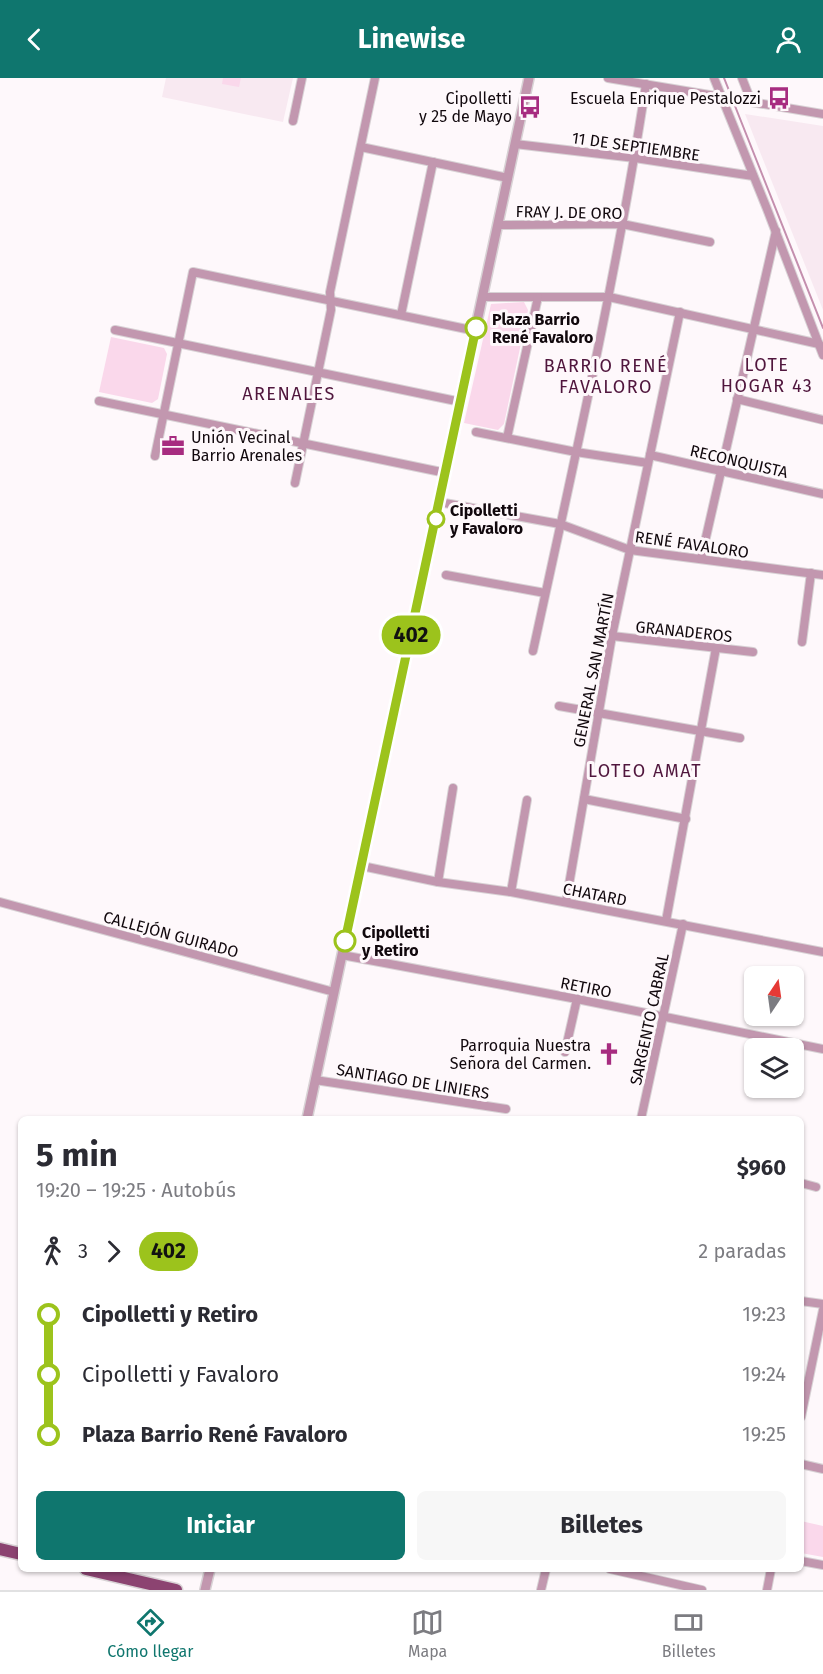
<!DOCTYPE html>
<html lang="es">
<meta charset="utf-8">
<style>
body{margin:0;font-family:"Fira Sans",sans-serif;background:#f7f7f7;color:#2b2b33;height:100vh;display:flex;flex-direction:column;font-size:22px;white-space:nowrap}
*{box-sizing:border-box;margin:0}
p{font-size:20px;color:#7c7c81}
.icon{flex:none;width:33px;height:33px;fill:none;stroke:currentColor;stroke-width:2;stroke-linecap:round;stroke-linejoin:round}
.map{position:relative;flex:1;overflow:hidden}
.side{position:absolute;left:18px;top:1038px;width:786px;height:456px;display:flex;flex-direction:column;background:#fff;border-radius:9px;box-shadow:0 2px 4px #0004}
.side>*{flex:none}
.badge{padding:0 12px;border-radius:20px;font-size:21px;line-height:39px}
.needle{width:39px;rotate:13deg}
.buttons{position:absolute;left:744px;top:888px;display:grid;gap:12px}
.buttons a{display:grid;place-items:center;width:60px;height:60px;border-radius:9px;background:#fff;box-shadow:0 2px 4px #0004;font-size:30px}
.map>.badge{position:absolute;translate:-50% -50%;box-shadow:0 0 0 3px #fff}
.legs{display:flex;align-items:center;gap:9px;height:66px;padding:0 18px;font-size:20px}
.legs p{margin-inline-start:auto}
.summary{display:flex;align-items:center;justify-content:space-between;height:102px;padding:0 18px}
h1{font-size:33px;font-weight:700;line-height:45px}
.cta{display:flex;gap:12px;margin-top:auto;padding:12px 18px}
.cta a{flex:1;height:69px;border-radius:9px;background:#0f766e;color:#fff;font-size:24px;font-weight:700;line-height:69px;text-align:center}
.cta a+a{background:#f7f7f7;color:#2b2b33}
ul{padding:0 18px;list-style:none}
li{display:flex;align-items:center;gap:21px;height:60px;font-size:22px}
li i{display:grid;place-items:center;width:9px;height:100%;margin:0 8px;background:currentColor}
li i::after{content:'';width:15px;height:15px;margin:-8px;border:4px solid;border-radius:50%;background:#fff}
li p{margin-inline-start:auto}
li:first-child i{background:linear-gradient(#0000 50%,currentColor 0)}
li:last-child i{background:linear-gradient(currentColor 50%,#0000 0)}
header{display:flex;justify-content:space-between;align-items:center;height:78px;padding:0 18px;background:#0f766e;color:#fff;font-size:27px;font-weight:700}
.tab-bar{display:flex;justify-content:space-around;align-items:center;height:84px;border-top:2px solid #e1e1e2;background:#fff;font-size:16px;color:#7c7c81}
.tab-bar a{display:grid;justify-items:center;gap:3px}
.tab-bar .on{color:#0f766e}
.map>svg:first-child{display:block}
</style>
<header><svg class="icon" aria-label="back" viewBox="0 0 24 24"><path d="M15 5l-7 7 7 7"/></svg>Linewise<svg class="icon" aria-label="person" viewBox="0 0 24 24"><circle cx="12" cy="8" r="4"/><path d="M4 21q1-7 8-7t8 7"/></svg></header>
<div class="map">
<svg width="823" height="1512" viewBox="0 0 823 1512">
<rect width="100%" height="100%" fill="#fef8fb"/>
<g fill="#f8e9f1">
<polygon points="166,0 293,0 283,44 162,19"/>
<polygon points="745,36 823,48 823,232 758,69"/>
</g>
<g fill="#fad8eb">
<polygon points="223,0 241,0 239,9 222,6"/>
<polygon points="524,224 528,232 504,346 498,352 464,345 491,226"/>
<polygon points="111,259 164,270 167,276 158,321 152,325 99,314"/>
<polygon points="801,1443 823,1448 823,1479 801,1475"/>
</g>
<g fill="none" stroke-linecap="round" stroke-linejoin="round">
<g stroke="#c48fae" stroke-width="2">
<polyline points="724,0 730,15"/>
<polyline points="735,28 823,250"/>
</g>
<g stroke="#d8d2d5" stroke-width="10">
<g id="minor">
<polyline points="608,0 823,36"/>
<polyline points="714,0 767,131 823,277"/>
<polyline points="742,0 751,23"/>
<polyline points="293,43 302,0"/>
<polyline points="515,66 635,80 753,98"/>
<polyline points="361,69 508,100"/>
<polyline points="498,147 622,146 710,164"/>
<polyline points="483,219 609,219 819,266"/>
<polyline points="401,237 433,84"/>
<polyline points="115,252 461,324"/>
<polyline points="737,321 823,342"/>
<polyline points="99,323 446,395"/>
<polyline points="476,354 576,374 648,385"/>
<polyline points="507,360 538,219"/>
<polyline points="650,377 823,416"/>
<polyline points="155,378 193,194 476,253"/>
<polyline points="295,405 331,232 330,214 375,0"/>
<polyline points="439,424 560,446 630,472 823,497"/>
<polyline points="701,481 776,153"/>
<polyline points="446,497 545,515"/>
<polyline points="612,558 753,574"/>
<polyline points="802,564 811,495"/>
<path d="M533,573C574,384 617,196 646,6"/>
<polyline points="559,628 740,660"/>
<polyline points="584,721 686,741"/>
<polyline points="362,788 438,804 511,814 823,874"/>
<polyline points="438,804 453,710"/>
<polyline points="511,814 527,722"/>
<polyline points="0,824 334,914"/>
<polyline points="566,824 612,558 680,234"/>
<polyline points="666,843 716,570"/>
<polyline points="342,877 577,921 823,971"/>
<polyline points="565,974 577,921"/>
<polyline points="315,1002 506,1031"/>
<polyline points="641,1041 683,846"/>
<polyline points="801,1105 816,1109"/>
<polyline points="801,1223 823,1226"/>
<polyline points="801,1339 823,1232"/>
<polyline points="801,1386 823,1391"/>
<polyline points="801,1483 823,1487"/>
<polyline points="610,1491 702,1512"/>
<polyline points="541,1512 546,1491"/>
<polyline points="767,1512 771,1491"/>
</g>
</g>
<g stroke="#d8d2d5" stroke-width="12">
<g id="tertiary">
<polyline points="307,1041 529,0"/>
<polyline points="205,1512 210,1491"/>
</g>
</g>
<g stroke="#d8d2d5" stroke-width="15">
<g id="primary">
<polyline points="0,1471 21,1476"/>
<polyline points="86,1491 176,1512"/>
</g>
</g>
<use href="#minor" stroke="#c297af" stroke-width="8"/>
<use href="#tertiary" stroke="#c297af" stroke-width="9"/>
<use href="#primary" stroke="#8c4371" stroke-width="12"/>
</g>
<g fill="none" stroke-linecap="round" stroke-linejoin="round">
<g stroke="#fff" stroke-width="14">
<polyline id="line-1" points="345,863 476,250"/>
</g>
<use href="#line-1" stroke="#9cc31c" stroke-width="9"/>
</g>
<defs>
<g id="bus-bare" transform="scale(1.8)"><path d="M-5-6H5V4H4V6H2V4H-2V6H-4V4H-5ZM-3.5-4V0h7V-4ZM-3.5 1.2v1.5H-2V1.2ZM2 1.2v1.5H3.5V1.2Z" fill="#a72c80" stroke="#fef8fb" stroke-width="2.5" paint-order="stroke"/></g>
<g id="office-bare" transform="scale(1.8)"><path d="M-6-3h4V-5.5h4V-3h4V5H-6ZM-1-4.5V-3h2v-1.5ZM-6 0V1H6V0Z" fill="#a72c80" stroke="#fef8fb" stroke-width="2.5" paint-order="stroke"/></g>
<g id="church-bare" transform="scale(1.8)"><path d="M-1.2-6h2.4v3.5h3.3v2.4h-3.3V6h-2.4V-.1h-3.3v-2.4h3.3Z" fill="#a72c80" stroke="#fef8fb" stroke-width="2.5" paint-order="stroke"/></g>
</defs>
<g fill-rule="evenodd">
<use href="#bus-bare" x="779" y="20"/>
<use href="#bus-bare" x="530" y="29"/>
<use href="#office-bare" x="173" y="368"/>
<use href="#church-bare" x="609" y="976"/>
</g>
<g fill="#fff" stroke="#9cc31c" stroke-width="3">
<circle cx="476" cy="250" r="10"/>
<circle cx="436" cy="441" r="8"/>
<circle cx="345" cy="863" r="10"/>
</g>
<g text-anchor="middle" stroke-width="6" stroke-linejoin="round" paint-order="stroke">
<g font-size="16" fill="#11080d" stroke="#fef8fb" text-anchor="end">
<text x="512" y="26">Cipolletti<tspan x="512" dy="18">y 25 de Mayo</tspan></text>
<text x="761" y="26">Escuela Enrique Pestalozzi</text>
<text x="191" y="365" text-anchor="start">Unión Vecinal<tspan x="191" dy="18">Barrio Arenales</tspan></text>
<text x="591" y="973">Parroquia Nuestra<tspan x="591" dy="18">Señora del Carmen.</tspan></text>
</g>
<g font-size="16" fill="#11080d" stroke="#fef8fb">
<text transform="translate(636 68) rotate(8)" y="6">11 DE SEPTIEMBRE</text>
<text transform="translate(569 134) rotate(1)" y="6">FRAY J. DE ORO</text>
<text transform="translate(739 383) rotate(13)" y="6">RECONQUISTA</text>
<text transform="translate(692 466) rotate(8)" y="6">RENÉ FAVALORO</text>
<text transform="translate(684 553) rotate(6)" y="6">GRANADEROS</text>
<text transform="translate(593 592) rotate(-79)" y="6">GENERAL SAN MARTÍN</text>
<text transform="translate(595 816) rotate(11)" y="6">CHATARD</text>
<text transform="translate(171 856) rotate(15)" y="6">CALLEJÓN GUIRADO</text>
<text transform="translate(586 909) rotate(11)" y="6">RETIRO</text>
<text transform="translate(649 941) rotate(-78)" y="6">SARGENTO CABRAL</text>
<text transform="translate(413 1003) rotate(9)" y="6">SANTIAGO DE LINIERS</text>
</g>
<g font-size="16" font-weight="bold" fill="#11080d" stroke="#fef8fb" text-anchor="start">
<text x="492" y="247">Plaza Barrio<tspan x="492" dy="18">René Favaloro</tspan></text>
<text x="450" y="438">Cipolletti<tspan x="450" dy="18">y Favaloro</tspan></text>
<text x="362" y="860">Cipolletti<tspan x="362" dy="18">y Retiro</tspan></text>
</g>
<g font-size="18" letter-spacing="1.5" fill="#50163d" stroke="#fef8fb">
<text x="767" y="293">LOTE<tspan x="767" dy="21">HOGAR 43</tspan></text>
<text x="606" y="294">BARRIO RENÉ<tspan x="606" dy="21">FAVALORO</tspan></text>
<text x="289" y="322">ARENALES</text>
<text x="645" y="699">LOTEO AMAT</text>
</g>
</g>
</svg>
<div class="buttons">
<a><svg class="needle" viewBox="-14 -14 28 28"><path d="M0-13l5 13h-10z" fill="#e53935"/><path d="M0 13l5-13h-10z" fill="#7c7c81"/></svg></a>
<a><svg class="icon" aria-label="layers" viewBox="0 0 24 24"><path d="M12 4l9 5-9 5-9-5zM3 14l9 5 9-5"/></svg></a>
</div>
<b class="badge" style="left:411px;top:557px;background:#9cc31c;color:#111">402</b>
<section class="side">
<div class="summary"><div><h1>5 min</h1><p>19:20 – 19:25 · Autobús</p></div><b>$960</b></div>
<div class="legs"><svg class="icon" aria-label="walk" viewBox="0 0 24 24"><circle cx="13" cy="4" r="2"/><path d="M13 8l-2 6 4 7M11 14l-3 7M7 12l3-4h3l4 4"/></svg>3<svg class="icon" aria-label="forward" viewBox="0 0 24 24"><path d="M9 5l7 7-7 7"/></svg><b class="badge" style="background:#9cc31c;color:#111">402</b><p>2 paradas</p></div>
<ul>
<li><i style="color:#9cc31c"></i><b>Cipolletti y Retiro</b><p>19:23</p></li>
<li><i style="color:#9cc31c"></i><span>Cipolletti y Favaloro</span><p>19:24</p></li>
<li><i style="color:#9cc31c"></i><b>Plaza Barrio René Favaloro</b><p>19:25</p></li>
</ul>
<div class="cta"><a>Iniciar</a><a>Billetes</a></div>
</section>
</div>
<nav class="tab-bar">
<a class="on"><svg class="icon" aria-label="directions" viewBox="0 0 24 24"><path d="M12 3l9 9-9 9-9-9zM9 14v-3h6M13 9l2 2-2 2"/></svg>Cómo llegar</a>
<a><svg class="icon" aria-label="map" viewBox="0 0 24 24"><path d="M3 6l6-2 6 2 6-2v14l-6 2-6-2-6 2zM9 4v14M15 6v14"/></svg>Mapa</a>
<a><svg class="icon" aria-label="tickets" viewBox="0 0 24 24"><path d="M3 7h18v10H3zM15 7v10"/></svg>Billetes</a>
</nav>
